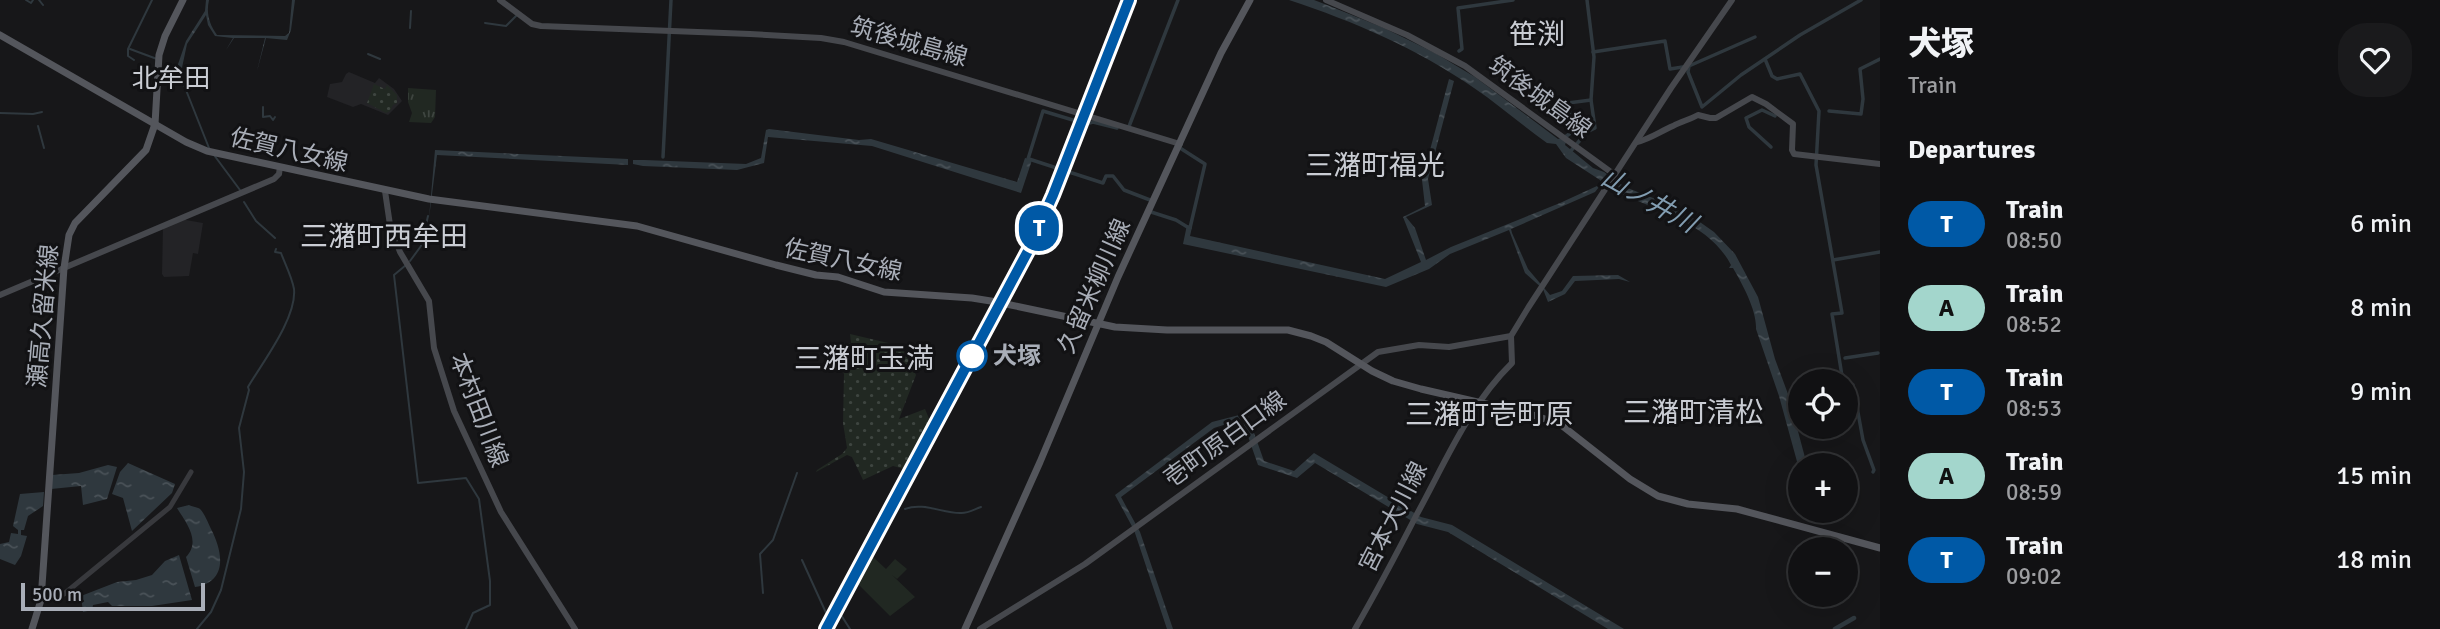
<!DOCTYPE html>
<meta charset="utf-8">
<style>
body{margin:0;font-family:Signika,"Noto Sans JP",sans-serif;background:#1a1a1c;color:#f1f3f6;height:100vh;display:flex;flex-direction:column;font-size:26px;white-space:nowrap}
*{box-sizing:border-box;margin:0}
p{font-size:23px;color:#9c9da0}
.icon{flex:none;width:38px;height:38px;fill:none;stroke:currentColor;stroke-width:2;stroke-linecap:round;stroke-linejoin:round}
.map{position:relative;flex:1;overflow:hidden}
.panel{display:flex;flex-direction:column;background:#111113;width:560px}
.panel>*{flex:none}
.badge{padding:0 14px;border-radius:23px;font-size:24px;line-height:46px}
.buttons{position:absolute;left:1788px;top:369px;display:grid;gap:14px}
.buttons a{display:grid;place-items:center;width:70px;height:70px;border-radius:50%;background:#111113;box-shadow:0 7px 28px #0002,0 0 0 2px #303133;font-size:35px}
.scale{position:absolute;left:21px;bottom:18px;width:184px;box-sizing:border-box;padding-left:7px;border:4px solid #a9aeb8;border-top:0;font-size:19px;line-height:24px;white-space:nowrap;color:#a9aeb8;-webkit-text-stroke:5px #121214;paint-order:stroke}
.map>.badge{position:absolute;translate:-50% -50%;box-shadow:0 0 0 4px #fff}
h2{padding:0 28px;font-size:26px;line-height:63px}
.round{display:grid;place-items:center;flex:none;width:74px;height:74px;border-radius:28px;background:#1a1a1c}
.headline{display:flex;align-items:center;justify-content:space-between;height:119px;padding:0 28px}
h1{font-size:33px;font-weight:800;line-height:52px}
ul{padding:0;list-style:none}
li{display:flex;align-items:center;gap:21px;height:84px;padding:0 28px}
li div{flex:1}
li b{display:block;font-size:26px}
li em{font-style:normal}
li .badge{min-width:77px;font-weight:700;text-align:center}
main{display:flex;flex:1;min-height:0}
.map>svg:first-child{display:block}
</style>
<main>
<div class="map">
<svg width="1880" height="629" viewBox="0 0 1880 629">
<defs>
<pattern id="grass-tufts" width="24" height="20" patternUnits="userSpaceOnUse" patternTransform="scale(1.75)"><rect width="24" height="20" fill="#212822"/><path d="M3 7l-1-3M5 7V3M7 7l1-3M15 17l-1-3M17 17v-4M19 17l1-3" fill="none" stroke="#3e4540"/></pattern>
<pattern id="park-dots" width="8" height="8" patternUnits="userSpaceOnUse" patternTransform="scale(1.75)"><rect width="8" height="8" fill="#212822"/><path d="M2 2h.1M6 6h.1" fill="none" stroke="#3e4540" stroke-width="1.8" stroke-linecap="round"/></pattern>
<pattern id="water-ripples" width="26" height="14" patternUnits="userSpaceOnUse" patternTransform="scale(1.75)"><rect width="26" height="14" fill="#2f383e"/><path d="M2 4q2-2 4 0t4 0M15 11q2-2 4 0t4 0" fill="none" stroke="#4a5258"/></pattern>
</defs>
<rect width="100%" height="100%" fill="#171719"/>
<g fill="#232326">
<polygon points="349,72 375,83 379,78 394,89 402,101 388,115 361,104 353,107 327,97 330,84 342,82 346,74"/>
<polygon points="185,217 186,220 203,223 198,254 193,253 189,276 164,277 162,274 163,226"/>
</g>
<polygon fill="url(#grass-tufts)" points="408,88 436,90 435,117 431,123 409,122 412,113 408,102"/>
<g fill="url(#park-dots)">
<polygon points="374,84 385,89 387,85 397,95 397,103 393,105 390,111 386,113 367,103"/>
<polygon points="850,334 901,346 916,375 899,419 925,409 933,428 908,470 893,466 863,480 852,457 847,455 816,472 817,470 842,454 847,448 843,423 844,374 839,364 842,343 851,343"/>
</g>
<polygon fill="#212822" points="872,556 886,569 895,559 907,569 897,579 892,575 915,597 890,616 856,582"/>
<g fill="url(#water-ripples)">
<path d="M206,0H209C206,13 209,24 217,35L285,36L289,33L292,0H295L291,30L287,40L266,38L257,71L265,38H234L226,50L233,38L215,36L208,25L206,15L187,44L180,77L160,73L161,71L172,75L175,73L186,41L205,11Z"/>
<path d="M1289,0H1314L1327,5L1384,28L1435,53L1475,77L1558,139L1561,138L1566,142L1565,145L1593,168L1604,172L1625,187L1666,203L1697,220L1714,232L1735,254L1758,297L1775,359L1788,394L1807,465L1801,466V476L1779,396L1756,329C1757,311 1743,285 1733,268H1729L1731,265C1711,226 1663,212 1626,196C1617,193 1609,186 1602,184L1600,180L1566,158L1556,144L1547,143C1522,125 1499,105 1474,88C1418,49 1353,21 1289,0Z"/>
<polygon points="1449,79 1454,81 1428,179 1432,205 1406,217 1415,228 1426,260 1451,247 1560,203 1597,186 1599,187 1595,192 1511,229 1512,233 1528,269 1550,295 1562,291 1573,276 1618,275 1630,282 1619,279 1575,281 1565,294 1548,302 1543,289 1525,273 1509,230 1450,254 1429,269 1386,287 1183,244 1187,225 1192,227 1190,236 1385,279 1421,262 1403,217 1425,206 1422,180"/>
<polygon points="769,129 859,140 871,139 1017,182 1025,158 1032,160 1021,193 872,146 768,137 764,163 737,170 643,166 633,164 633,160 644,160 746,164 761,158 766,130"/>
<polygon points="435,150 628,159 628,165 437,155 429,218"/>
<polygon points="1247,413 1264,461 1294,471 1314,453 1421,517 1452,525 1624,629 1608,629 1448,532 1417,524 1315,463 1297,478 1258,465 1242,419 1214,428 1121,497 1140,532 1173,629 1167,629 1134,530 1115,495 1212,422"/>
<polygon points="128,463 175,484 172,493 132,531 123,498 112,494 120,472"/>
<polygon points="108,465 117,467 107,499 83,505 81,486 51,489 52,475 79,473"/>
<polygon points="44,492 43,506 28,516 24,530 21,530 21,535 27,536 21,556 15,565 0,559 0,544 9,542 11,533 18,534 18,530 13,526 20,494"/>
<path d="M189,505C191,506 199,508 200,509C205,514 208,523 211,529C223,552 228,582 195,587L186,557C201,541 187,524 177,508Z"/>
<polygon points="179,555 192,600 152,606 112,606 108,602 93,605 92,610 83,612 81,596 117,582 136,580 152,575 165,561"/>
</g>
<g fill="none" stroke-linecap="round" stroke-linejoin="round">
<g stroke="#2f383e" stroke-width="2">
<polyline points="26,0 31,3 33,0"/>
<polyline points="39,0 43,5"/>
<polyline points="485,23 506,26 517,15"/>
<polyline points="410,28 411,11"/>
<polyline points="130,49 157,59"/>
<polyline points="368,54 380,59"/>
<polyline points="134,60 128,56 128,49 152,0"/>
<polyline points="180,75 209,148"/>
<polyline points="263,107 263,117 270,116 273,120 275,117"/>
<polyline points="0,113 33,114 42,112"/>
<polyline points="38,126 44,148"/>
<polyline points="214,155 240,190"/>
<polyline points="244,202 256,221 275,238"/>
<polyline points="410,261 421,246 428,216"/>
<polyline points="406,265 394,275 418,483 466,478 479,499 490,581 490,605 473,613 466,629"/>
<path d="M905,509C923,502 942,513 960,513C967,514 975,509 981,507"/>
<polyline points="802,560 827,615 841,615 850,629"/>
<polyline points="763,593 760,554 773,540 797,473"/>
<path d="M197,629L211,612L221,590L241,509L244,472L239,428L249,390L248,387C262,363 297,318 294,289C292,277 285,264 281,253L275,252L276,249"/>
</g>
<g stroke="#2f383e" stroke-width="3.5">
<polyline points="1459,51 1462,49 1458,8 1513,0"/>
<polyline points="1593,52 1665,41 1670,69 1689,66 1755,37"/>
<polyline points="1765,59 1772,76 1777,79 1800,74 1819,111 1816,165 1842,313 1832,314 1843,382"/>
<polyline points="1689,66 1688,72 1702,107 1741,75 1800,35 1861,0"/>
<polyline points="1829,111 1861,114 1863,99 1860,69 1880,59"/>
<polyline points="1128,129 1178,0"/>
<polyline points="1565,137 1575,130 1575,124 1572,119 1568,103 1591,100"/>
<polyline points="1771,147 1749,127 1746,118 1762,110 1775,116"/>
<polyline points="1180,148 1205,164 1190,228"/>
<polyline points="1569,153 1587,132 1595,128 1591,100 1594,57 1587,0"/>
<polyline points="663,157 671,0"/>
<polyline points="1028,159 1043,111 1086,124 1093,122 1117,128"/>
<polyline points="1029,159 1103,183 1106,176 1113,176 1124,190 1150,200"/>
<polyline points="1148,211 1176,220 1189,228"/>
<polyline points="1833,260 1880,252"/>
<polyline points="1845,358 1878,353"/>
<polyline points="1846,386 1853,385 1863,440 1874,470 1873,472"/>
</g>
<polyline stroke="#2f383e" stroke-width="4.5" points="1835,629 1854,618"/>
<polyline stroke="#38393d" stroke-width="5" points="41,593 53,596 64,594 170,507 191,472"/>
<g stroke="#46484d" stroke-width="6">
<polyline points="500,0 532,24 541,26 750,34 821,38 844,42 1180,144"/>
<polyline points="1326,0 1407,35 1465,66 1615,175"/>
<path d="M1637,142C1650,139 1661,131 1673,126C1682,121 1689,120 1698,115L1710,118H1716L1752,97L1766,104L1793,124L1792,150L1794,154L1880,164"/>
<polyline points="385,191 390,225 400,252 429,301 434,348 454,411 501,512 575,629"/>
<polyline points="0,295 274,179 279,174 280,167"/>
<polyline points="980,629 1085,564 1378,352 1419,345 1449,347 1511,336"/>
<path d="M1355,629C1377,591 1397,553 1417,514C1445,463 1469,405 1512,363L1511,336L1528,308L1671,88L1732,0"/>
</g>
<g stroke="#54565c" stroke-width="7">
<polyline points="0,35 186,142 207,151 429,199 637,226 776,265 816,275 838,277 884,292 972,298 997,302"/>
<polyline points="1006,304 1115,327 1167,330 1288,330 1311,336 1326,342 1372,371 1393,381 1421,389 1530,414 1560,424 1630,479 1658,496 1688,504 1737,509 1880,548"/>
<polyline points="32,629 41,600 64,268 69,235 75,223 146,150 155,124 159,55 165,36 183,0"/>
<polyline points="965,629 1040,462 1118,277 1221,53 1250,0"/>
</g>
<polyline stroke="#4f5156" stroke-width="2" stroke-dasharray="9 7" stroke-linecap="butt" points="827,629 868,557 1030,254 1131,0"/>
<polyline stroke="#54565c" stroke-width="7" points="997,302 1006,304"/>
</g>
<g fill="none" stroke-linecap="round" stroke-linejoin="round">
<g stroke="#fff" stroke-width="16">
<polyline id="line" points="826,629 1028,251 1053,195 1129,0"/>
</g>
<use href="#line" stroke="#0059a6" stroke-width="10"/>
</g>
<circle fill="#fff" stroke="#0059a6" stroke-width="3.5" cx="972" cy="356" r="14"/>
<g text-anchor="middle" stroke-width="6" stroke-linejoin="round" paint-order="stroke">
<g font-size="24" fill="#a9aeb8" stroke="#121214">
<text transform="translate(909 42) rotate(16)" y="8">筑後城島線</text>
<text transform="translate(1540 97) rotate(36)" y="8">筑後城島線</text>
<text transform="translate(289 150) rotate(13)" y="8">佐賀八女線</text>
<text transform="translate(843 260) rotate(12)" y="8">佐賀八女線</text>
<text transform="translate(1094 286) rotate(-66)" y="8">久留米柳川線</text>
<text transform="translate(43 316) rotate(-85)" y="8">瀬高久留米線</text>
<text transform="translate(479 410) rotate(69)" y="8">本村田川線</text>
<text transform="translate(1225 439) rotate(-36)" y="8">壱町原白口線</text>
<text transform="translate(1393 517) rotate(-63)" y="8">宮本大川線</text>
</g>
<g font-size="24" font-weight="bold" fill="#a9aeb8" stroke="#121214" text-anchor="start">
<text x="993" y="364">犬塚</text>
</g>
<g font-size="26" fill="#cacdd4" stroke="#121214">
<text x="171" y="87">北牟田</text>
</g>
<g font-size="26" font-style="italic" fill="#829db1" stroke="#121214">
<text transform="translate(1649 200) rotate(29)" y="9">山ノ井川</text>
</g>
<g font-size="28" fill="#cacdd4" stroke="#121214">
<text x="1537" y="44">笹渕</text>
<text x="1375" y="175">三潴町福光</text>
<text x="384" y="246">三潴町西牟田</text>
<text x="864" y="368">三潴町玉満</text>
<text x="1693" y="422">三潴町清松</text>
<text x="1489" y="424">三潴町壱町原</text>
</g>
</g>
</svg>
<div class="buttons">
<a><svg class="icon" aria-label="locate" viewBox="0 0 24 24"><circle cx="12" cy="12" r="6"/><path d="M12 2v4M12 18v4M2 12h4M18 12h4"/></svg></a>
<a>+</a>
<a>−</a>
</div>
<div class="scale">500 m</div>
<b class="badge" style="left:1039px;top:228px;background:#0059a6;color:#fff">T</b>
</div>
<section class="panel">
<div class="headline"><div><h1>犬塚</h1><p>Train</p></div><a class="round"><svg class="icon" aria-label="heart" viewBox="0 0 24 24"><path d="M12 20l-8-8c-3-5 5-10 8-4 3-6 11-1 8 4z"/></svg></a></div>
<h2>Departures</h2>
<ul>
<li><span class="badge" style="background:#0059a6;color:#fff">T</span><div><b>Train</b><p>08:50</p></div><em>6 min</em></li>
<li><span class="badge" style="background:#a3d6cc;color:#111">A</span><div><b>Train</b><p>08:52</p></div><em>8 min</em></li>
<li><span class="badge" style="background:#0059a6;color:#fff">T</span><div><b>Train</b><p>08:53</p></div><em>9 min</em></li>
<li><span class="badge" style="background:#a3d6cc;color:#111">A</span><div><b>Train</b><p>08:59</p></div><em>15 min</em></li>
<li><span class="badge" style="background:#0059a6;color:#fff">T</span><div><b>Train</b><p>09:02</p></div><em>18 min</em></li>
</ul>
</section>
</main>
